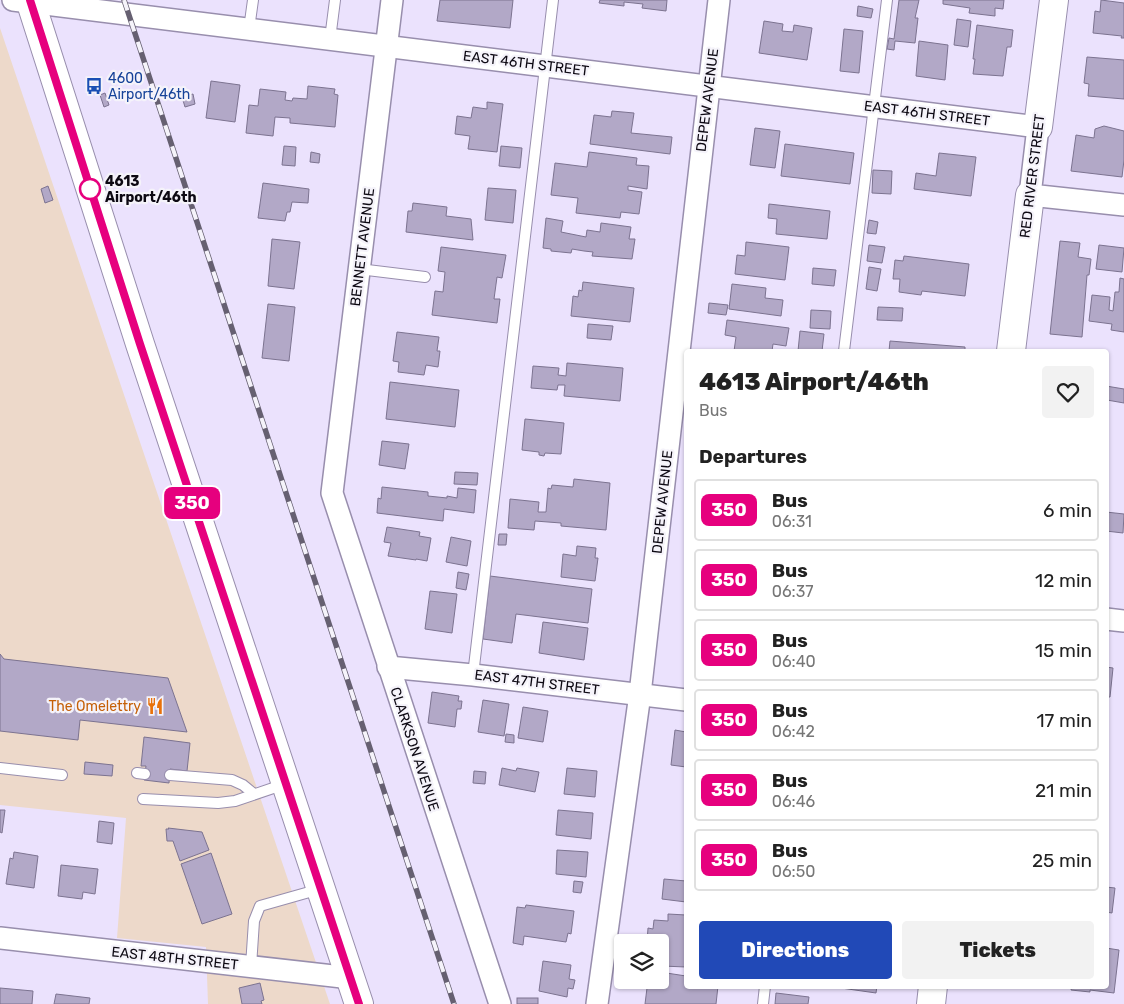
<!DOCTYPE html>
<style>
body{margin:0;font-family:Rubik,sans-serif;background:#f2f2f2;color:#222;height:100vh;display:flex;flex-direction:column;font-size:19px;white-space:nowrap}
*{box-sizing:border-box;margin:0}
p{font-size:16px;color:#767676}
.icon{flex:none;width:28px;height:28px;fill:none;stroke:currentColor;stroke-width:2;stroke-linecap:round;stroke-linejoin:round}
.map{position:relative;flex:1;overflow:hidden}
.side{position:absolute;left:684px;top:349px;width:425px;height:640px;display:flex;flex-direction:column;background:#fff;border-radius:5px;box-shadow:0 1px 4px #0004}
.side>*{flex:none}
.badge{padding:0 10px;border-radius:8px;font-size:18px;line-height:32px}
.controls{position:absolute;left:614px;top:934px;display:grid;gap:10px}
.controls a{display:grid;place-items:center;width:55px;height:55px;border-radius:5px;background:#fff;box-shadow:0 1px 4px #0004;font-size:25px}
.map>.badge{position:absolute;translate:-50% -50%;box-shadow:0 0 0 2px #fff}
h2{padding:0 15px;font-size:19px;line-height:45px}
.round{display:grid;place-items:center;flex:none;width:52px;height:52px;border-radius:5px;background:#f2f2f2}
.headline{display:flex;align-items:center;justify-content:space-between;height:85px;padding:0 15px}
h1{font-size:24px;font-weight:800;line-height:38px}
.cta{display:flex;gap:10px;margin-top:auto;padding:10px 15px}
.cta a{flex:1;height:58px;border-radius:5px;background:#2149b7;color:#fff;font-size:20px;font-weight:800;line-height:58px;text-align:center}
.cta a+a{background:#f2f2f2;color:#222}
ul{padding:0;list-style:none}
li{display:flex;align-items:center;gap:15px;height:62px;margin:0 10px 8px;padding:0 5px;border:2px solid #e0e0e0;border-radius:5px}
li div{flex:1}
li b{display:block;font-size:19px}
li em{font-style:normal}
li .badge{min-width:55px;font-weight:700;text-align:center}
.map>svg:first-child{display:block}
</style>
<div class="map">
<svg width="1124" height="1004" viewBox="0 0 1124 1004">
<rect width="100%" height="100%" fill="#ebe2fd"/>
<polygon fill="#edd9ca" points="0,28 330,1004 208,1004 206,947 117,938 126,818 0,805"/>
<g fill="#b2a8c7" stroke="#7c7390">
<polygon points="440,0 513,0 510,28 437,21"/>
<polygon points="600,0 667,0 666,11 642,8 643,4 624,2 624,6 599,3"/>
<polygon points="899,0 919,0 915,18 918,18 915,43 895,41 894,50 887,49 889,38 894,39"/>
<polygon points="943,0 1004,0 1003,9 995,8 995,16 969,13 970,8 943,4"/>
<polygon points="1101,0 1124,3 1124,38 1121,38 1122,36 1093,33 1095,11 1100,12"/>
<polygon points="858,6 873,9 871,18 857,16"/>
<polygon points="957,19 971,21 968,47 954,45"/>
<polygon points="764,21 783,24 782,31 793,32 794,25 812,28 807,60 759,53"/>
<polygon points="977,25 1013,30 1011,47 1007,47 1003,76 973,74 975,59 973,59"/>
<polygon points="844,29 863,31 859,73 840,71"/>
<polygon points="919,41 948,45 945,80 916,76"/>
<polygon points="1087,57 1124,60 1124,99 1088,96 1089,84 1084,83"/>
<polygon points="211,81 240,85 235,122 206,118"/>
<polygon points="308,86 335,89 334,94 338,95 335,127 290,123 290,118 275,117 273,136 246,133 249,105 258,106 260,89 286,92 285,100 292,101 293,98 307,99"/>
<polygon points="105,93 109,105 104,107 100,95"/>
<polygon points="193,94 195,104 185,107 182,97"/>
<polygon points="487,102 503,104 497,152 468,149 470,136 455,134 457,116 471,118 473,107 487,109"/>
<polygon points="612,111 634,113 631,133 672,137 670,154 590,144 594,115 611,117"/>
<polygon points="1104,126 1124,131 1124,160 1122,177 1071,171 1076,135 1094,138 1095,129"/>
<polygon points="755,128 780,131 775,168 750,165"/>
<polygon points="785,144 854,153 850,184 781,176"/>
<polygon points="284,146 296,147 295,166 282,165"/>
<polygon points="501,146 522,148 520,168 499,166"/>
<polygon points="311,152 320,154 319,163 310,162"/>
<polygon points="589,152 637,158 636,165 649,166 647,189 628,186 628,190 642,192 639,214 621,212 620,218 576,213 578,198 551,195 555,163 587,167"/>
<polygon points="939,153 976,157 971,196 914,189 916,173 936,176"/>
<polygon points="873,170 892,171 891,194 872,193"/>
<polygon points="263,183 309,189 308,203 292,202 290,212 287,212 285,221 258,218"/>
<polygon points="48,186 53,200 45,203 41,189"/>
<polygon points="488,188 516,190 513,223 485,220"/>
<polygon points="413,203 447,207 446,216 471,219 473,240 406,232 408,211 412,211"/>
<polygon points="769,204 830,211 827,239 776,234 777,219 768,218"/>
<polygon points="546,218 563,221 561,232 586,237 587,230 600,232 601,223 631,227 629,239 635,239 632,259 592,256 593,252 584,251 572,249 571,253 551,251 551,249 543,248"/>
<polygon points="869,220 878,222 876,234 867,233"/>
<polygon points="272,239 300,242 294,289 268,286"/>
<polygon points="1060,241 1080,243 1078,257 1091,259 1089,275 1087,275 1082,337 1050,334"/>
<polygon points="746,242 789,247 785,280 735,274 737,255 745,256"/>
<polygon points="869,245 885,247 882,263 867,261"/>
<polygon points="1099,245 1124,248 1122,272 1096,269"/>
<polygon points="441,247 506,255 502,278 497,277 494,299 500,299 497,323 432,315 435,291 443,292 445,272 438,271"/>
<polygon points="904,256 969,264 965,296 922,291 921,295 899,292 900,279 893,279 895,260 903,261"/>
<polygon points="869,267 881,269 877,291 866,289"/>
<polygon points="813,268 836,270 834,286 812,284"/>
<polygon points="1120,278 1124,279 1124,332 1111,330 1112,324 1089,321 1092,295 1110,297 1109,310 1113,311 1115,292 1119,292"/>
<polygon points="583,282 634,288 630,322 571,316 573,296 578,297 579,290 582,291"/>
<polygon points="732,284 766,288 765,298 783,300 781,316 729,309"/>
<polygon points="709,303 728,305 726,315 708,313"/>
<polygon points="268,304 295,307 289,361 262,358"/>
<polygon points="878,307 903,308 902,321 877,320"/>
<polygon points="811,310 831,311 830,329 810,328"/>
<polygon points="727,320 789,328 786,346 773,344 772,351 734,351 736,337 725,335"/>
<polygon points="588,324 613,326 611,340 587,338"/>
<polygon points="800,331 824,334 822,351 798,351"/>
<polygon points="397,332 439,337 437,351 440,351 438,367 426,365 424,375 398,372 399,362 393,361"/>
<polygon points="890,341 965,347 965,351 889,351"/>
<polygon points="567,363 623,368 620,401 564,396 565,385 558,385 557,390 531,388 533,366 559,368 558,375 566,376"/>
<polygon points="390,382 459,390 455,427 386,419"/>
<polygon points="1106,386 1124,389 1124,403 1107,400 1106,405"/>
<polygon points="525,419 564,423 561,454 545,453 544,456 539,455 539,452 522,450"/>
<polygon points="382,441 409,444 405,469 379,465"/>
<polygon points="455,472 478,473 477,485 454,484"/>
<polygon points="574,479 610,483 606,530 561,526 561,523 535,521 534,530 508,528 510,499 539,502 538,512 546,512 548,488 551,489 552,485 573,487"/>
<polygon points="382,487 428,492 428,496 447,498 447,496 457,498 458,488 476,490 474,513 444,509 443,521 377,513 378,498 381,499"/>
<polygon points="1106,512 1124,514 1123,533 1106,531"/>
<polygon points="387,527 420,532 419,536 431,538 427,561 416,559 416,560 388,556 391,543 384,542"/>
<polygon points="499,534 507,534 506,545 498,545"/>
<polygon points="451,537 471,541 467,566 446,562"/>
<polygon points="577,546 596,548 595,558 598,558 595,581 561,577 563,554 576,556"/>
<polygon points="458,572 469,574 466,590 456,588"/>
<polygon points="490,576 592,589 588,623 516,614 512,643 483,639"/>
<polygon points="430,591 457,594 452,633 425,629"/>
<polygon points="543,622 588,628 584,660 539,653"/>
<polygon points="0,654 4,659 168,678 187,732 80,720 78,740 0,731"/>
<polygon points="1106,667 1113,668 1110,697 1106,697"/>
<polygon points="432,692 459,696 458,701 462,701 461,709 457,709 455,727 428,723"/>
<polygon points="483,700 509,704 504,736 478,732"/>
<polygon points="523,707 548,711 543,742 518,738"/>
<polygon points="675,730 686,732 686,767 671,765"/>
<polygon points="506,734 514,735 514,743 505,742"/>
<polygon points="144,737 190,743 187,771 170,769 169,783 144,780 146,766 141,766"/>
<polygon points="85,762 113,765 112,776 84,774"/>
<polygon points="502,768 516,771 517,768 539,772 535,792 499,785"/>
<polygon points="567,768 597,771 595,797 564,794"/>
<polygon points="474,771 486,772 485,784 473,783"/>
<polygon points="0,810 5,810 2,833 0,832"/>
<polygon points="558,810 593,813 591,839 556,835"/>
<polygon points="99,821 114,823 112,844 97,842"/>
<polygon points="168,828 202,832 209,850 180,861 173,841 167,841 166,829 169,829"/>
<polygon points="557,850 588,852 586,877 556,874"/>
<polygon points="14,852 38,856 34,888 6,884 10,858 13,859"/>
<polygon points="211,853 232,914 202,924 181,864"/>
<polygon points="61,865 98,869 95,894 83,892 82,899 58,896"/>
<polygon points="664,879 686,881 686,902 662,899"/>
<polygon points="574,881 583,882 581,893 573,892"/>
<polygon points="1106,887 1115,888 1112,913 1106,912"/>
<polygon points="526,905 574,911 571,934 568,933 566,942 524,936 523,945 513,943 517,907 525,908"/>
<polygon points="668,914 686,915 686,967 662,966 663,956 660,956 660,942 647,942 648,928 653,929 654,920 668,921"/>
<polygon points="1106,948 1119,950 1114,993 1090,990 1090,992 1071,990 1072,986 1106,986"/>
<polygon points="543,961 571,965 569,979 575,980 573,989 568,988 567,997 539,991"/>
<polygon points="660,972 686,976 686,986 718,986 716,1004 645,1004 648,980 660,980"/>
<polygon points="260,983 264,1000 261,1001 262,1004 242,1004 239,988"/>
<polygon points="827,986 882,986 877,986 876,993"/>
<polygon points="0,988 33,991 32,1004 0,1004"/>
<polygon points="776,993 809,997 808,1004 775,1004"/>
<polygon points="56,994 90,998 89,1004 54,1004"/>
<rect x="517" y="998" width="21" height="6"/>
</g>
<g fill="none" stroke-linecap="round" stroke-linejoin="round">
<g stroke="#988ead" stroke-width="12">
<g id="lane">
<polyline points="249,29 253,0"/>
<polyline points="330,39 335,0"/>
<polyline points="359,269 425,277"/>
<polyline points="844,351 887,0"/>
<polyline points="473,675 553,0"/>
<polyline points="0,768 62,775"/>
<polyline points="137,773 145,774"/>
<polyline points="170,775 232,780 243,785 254,794"/>
<polyline points="143,799 218,803 235,801 285,784"/>
<polyline points="251,966 254,921 260,906 320,889"/>
<polyline points="763,1004 765,986"/>
</g>
</g>
<g stroke="#988ead" stroke-width="24">
<g id="street">
<polyline points="13,0 1038,127 1030,195 1124,205"/>
<polyline points="392,0 332,493 500,1004"/>
<polyline points="1106,619 1124,621"/>
<polyline points="388,667 473,675 686,700"/>
<polyline points="0,938 351,978"/>
<polyline points="597,1004 640,694 719,0"/>
</g>
</g>
<g stroke="#988ead" stroke-width="30">
<g id="secondary">
<polyline points="1038,127 1054,0"/>
<polyline points="1011,351 1030,195"/>
<polyline points="931,1004 933,986"/>
</g>
</g>
<g stroke="#988ead" stroke-width="30">
<polyline id="primary" points="30,0 140,344 359,1004"/>
</g>
<use href="#lane" stroke="#fff" stroke-width="10"/>
<use href="#street" stroke="#fff" stroke-width="21"/>
<use href="#secondary" stroke="#fff" stroke-width="28"/>
<use href="#primary" stroke="#fff" stroke-width="28"/>
<g stroke="#666071" stroke-width="5.5">
<polyline id="rail" points="124,0 454,1004"/>
</g>
<use href="#rail" stroke="#f5f3fa" stroke-width="4" stroke-dasharray="11" stroke-linecap="butt"/>
</g>
<g fill="none" stroke-linecap="round" stroke-linejoin="round">
<g stroke="#fff" stroke-width="11">
<polyline id="line" points="30,0 140,344 359,1004"/>
</g>
<use href="#line" stroke="#e6007e" stroke-width="8"/>
</g>
<defs>
<g id="bus-bare" transform="scale(1.35)"><path d="M-5-6H5V4H4V6H2V4H-2V6H-4V4H-5ZM-3.5-4V0h7V-4ZM-3.5 1.2v1.5H-2V1.2ZM2 1.2v1.5H3.5V1.2Z" fill="#1a4fb4" stroke="#f5f3fa" stroke-width="2.5" paint-order="stroke"/></g>
<g id="restaurant-bare" transform="scale(1.35)"><path d="M-5-6h1v4h1v-4h1v4h1v-4h1v5L-1.5 .5V6h-2V.5L-5-1ZM5-6V6H3V1.5H1.5Q1.5-4 5-6Z" fill="#e8710a" stroke="#f5f3fa" stroke-width="2.5" paint-order="stroke"/></g>
</defs>
<g fill-rule="evenodd">
<use href="#bus-bare" x="94" y="86"/>
<use href="#restaurant-bare" x="155" y="706"/>
</g>
<circle fill="#fff" stroke="#e6007e" stroke-width="2.5" cx="90" cy="189" r="10"/>
<g text-anchor="middle" stroke-width="4.5" stroke-linejoin="round" paint-order="stroke">
<g font-size="14" fill="#0d0913" stroke="#f5f3fa">
<text transform="translate(526 63) rotate(7)" y="5">EAST 46TH STREET</text>
<text transform="translate(707 100) rotate(-83)" y="5">DEPEW AVENUE</text>
<text transform="translate(927 113) rotate(7)" y="5">EAST 46TH STREET</text>
<text transform="translate(1032 176) rotate(-83)" y="5">RED RIVER STREET</text>
<text transform="translate(362 247) rotate(-83)" y="5">BENNETT AVENUE</text>
<text transform="translate(662 502) rotate(-84)" y="5">DEPEW AVENUE</text>
<text transform="translate(537 682) rotate(7)" y="5">EAST 47TH STREET</text>
<text transform="translate(415 749) rotate(72)" y="5">CLARKSON AVENUE</text>
<text transform="translate(175 958) rotate(6)" y="5">EAST 48TH STREET</text>
</g>
<g font-size="14" fill="#164399" stroke="#f5f3fa" text-anchor="start">
<text x="108" y="83">4600<tspan x="108" dy="16">Airport/46th</tspan></text>
</g>
<g font-size="14" font-weight="bold" fill="#0d0913" stroke="#f5f3fa" text-anchor="start">
<text x="105" y="186">4613<tspan x="105" dy="16">Airport/46th</tspan></text>
</g>
<g font-size="14" fill="#c56008" stroke="#f5f3fa" text-anchor="end">
<text x="141" y="711">The Omelettry</text>
</g>
</g>
</svg>
<div class="controls">
<a><svg class="icon" aria-label="layers" viewBox="0 0 24 24"><path d="M12 4l9 5-9 5-9-5zM3 14l9 5 9-5"/></svg></a>
</div>
<b class="badge" style="left:192px;top:503px;background:#e6007e;color:#fff">350</b>
<section class="side">
<div class="headline"><div><h1>4613 Airport/46th</h1><p>Bus</p></div><a class="round"><svg class="icon" aria-label="heart" viewBox="0 0 24 24"><path d="M12 20l-8-8c-3-5 5-10 8-4 3-6 11-1 8 4z"/></svg></a></div>
<h2>Departures</h2>
<ul>
<li><span class="badge" style="background:#e6007e;color:#fff">350</span><div><b>Bus</b><p>06:31</p></div><em>6 min</em></li>
<li><span class="badge" style="background:#e6007e;color:#fff">350</span><div><b>Bus</b><p>06:37</p></div><em>12 min</em></li>
<li><span class="badge" style="background:#e6007e;color:#fff">350</span><div><b>Bus</b><p>06:40</p></div><em>15 min</em></li>
<li><span class="badge" style="background:#e6007e;color:#fff">350</span><div><b>Bus</b><p>06:42</p></div><em>17 min</em></li>
<li><span class="badge" style="background:#e6007e;color:#fff">350</span><div><b>Bus</b><p>06:46</p></div><em>21 min</em></li>
<li><span class="badge" style="background:#e6007e;color:#fff">350</span><div><b>Bus</b><p>06:50</p></div><em>25 min</em></li>
</ul>
<div class="cta"><a>Directions</a><a>Tickets</a></div>
</section>
</div>
